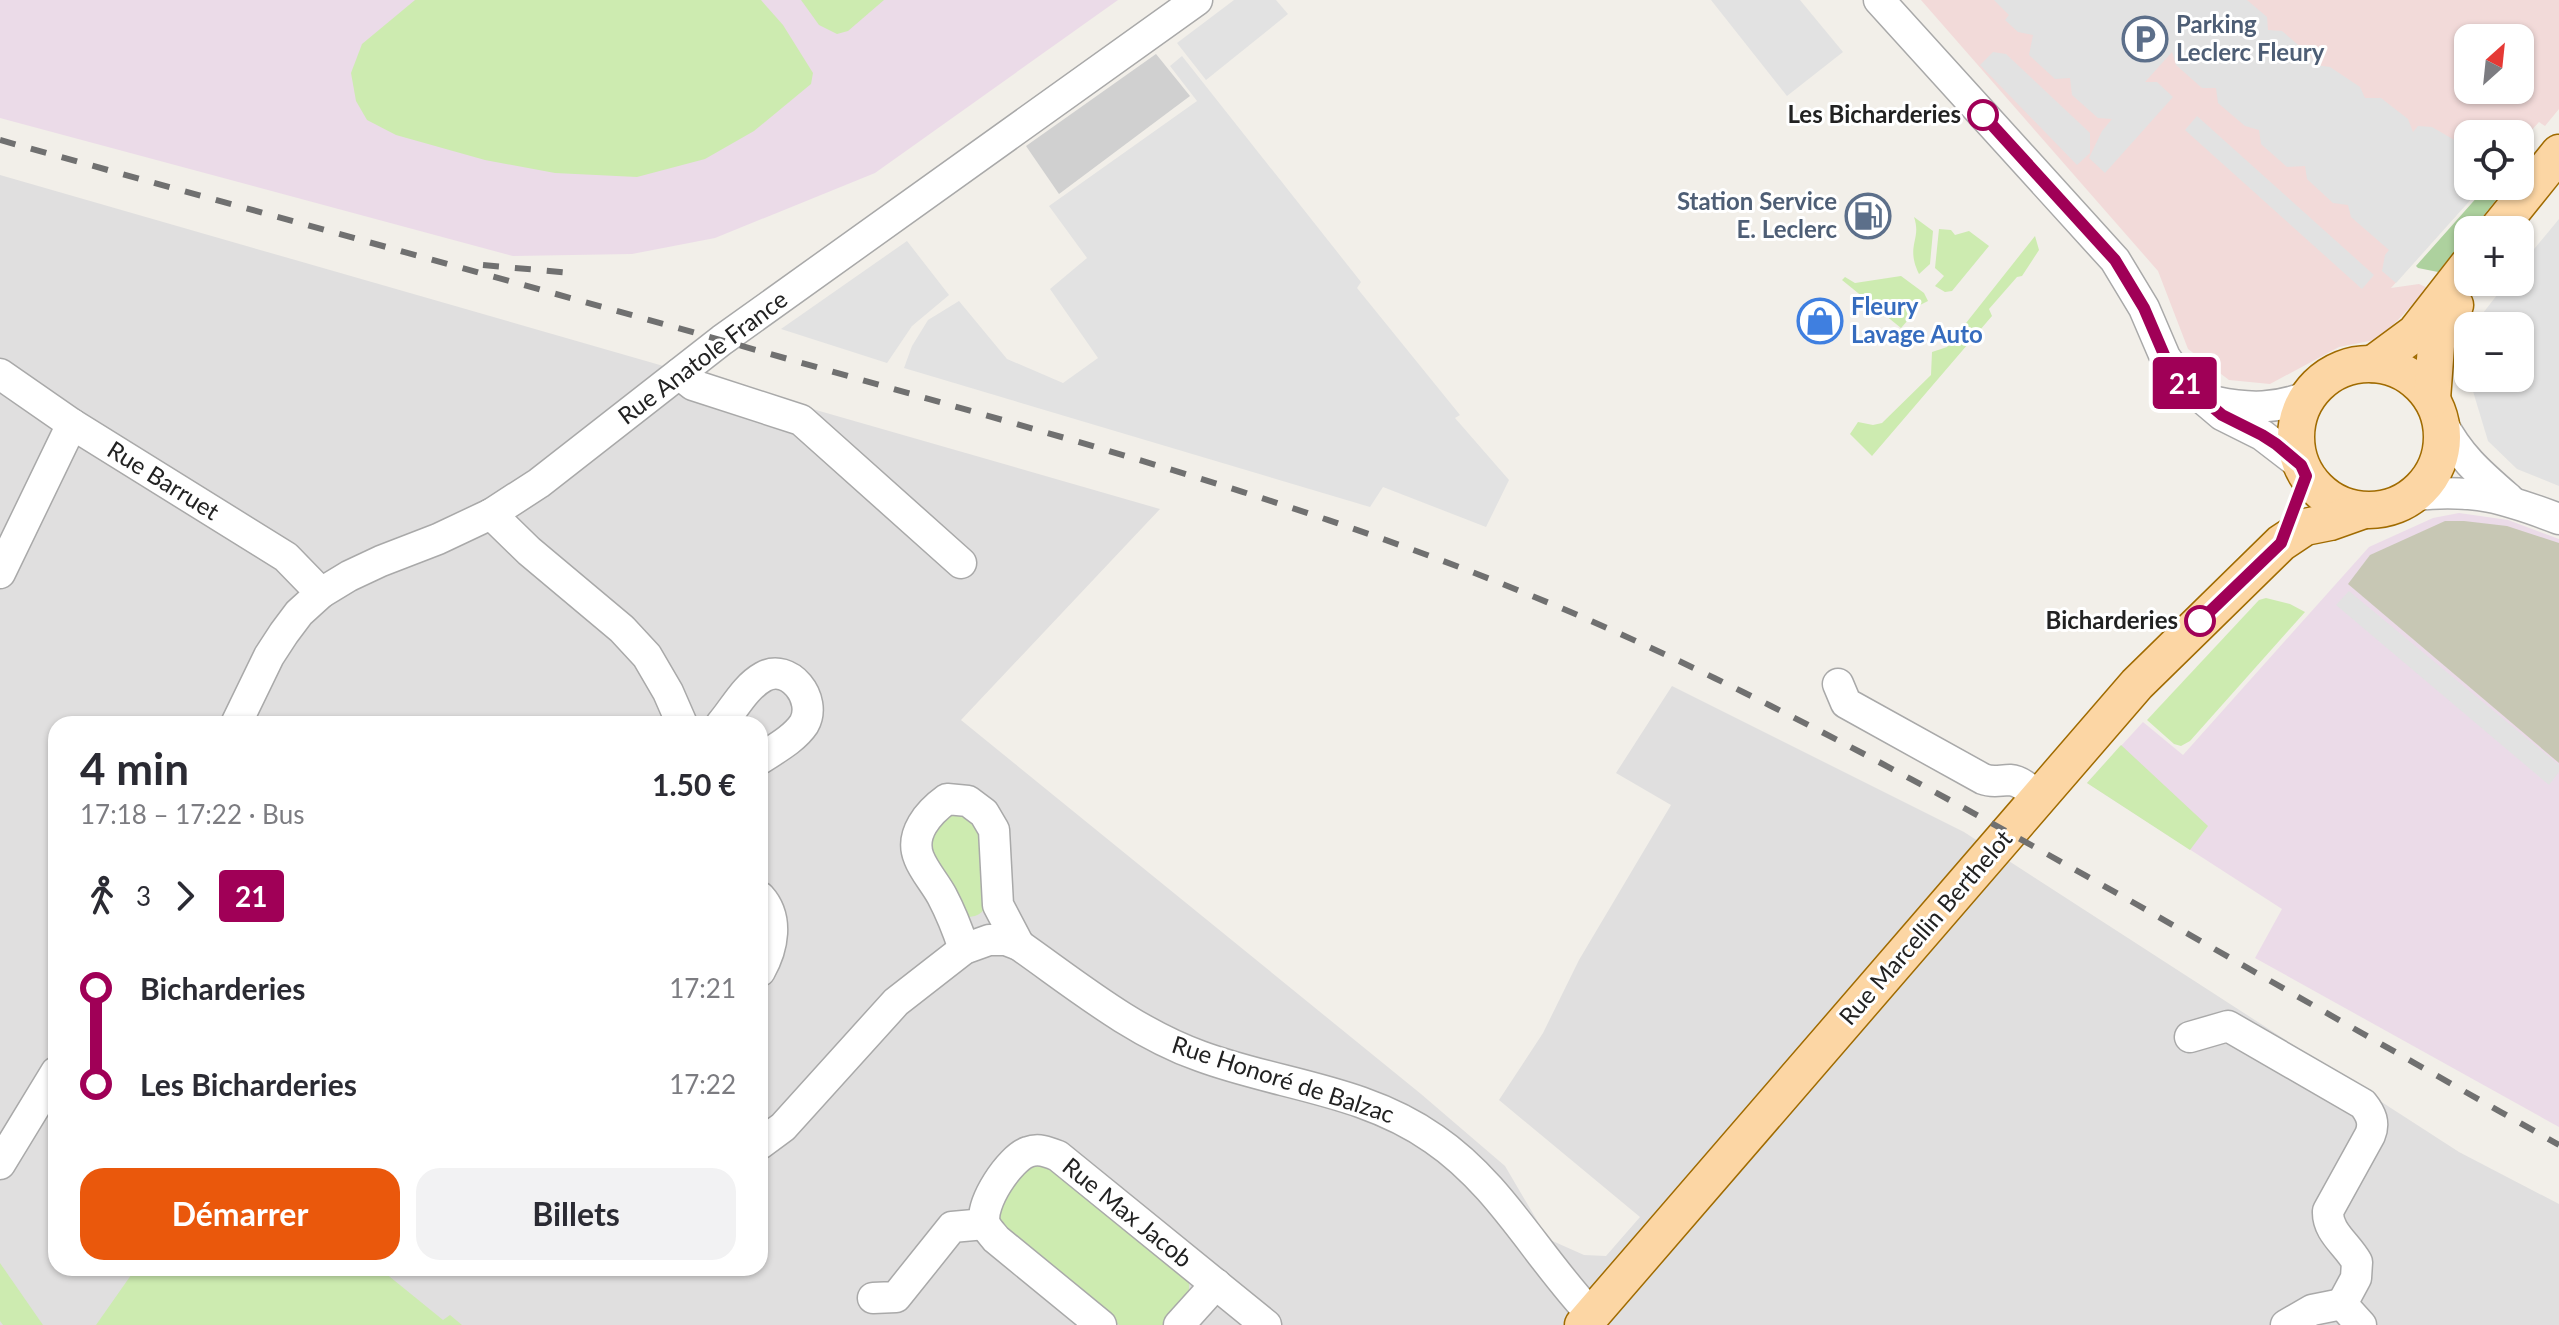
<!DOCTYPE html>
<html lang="fr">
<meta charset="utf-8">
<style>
body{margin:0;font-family:Lato,sans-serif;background:#f2f2f3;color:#2b2b33;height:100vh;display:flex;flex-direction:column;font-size:30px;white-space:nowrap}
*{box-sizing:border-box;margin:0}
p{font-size:26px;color:#7c7c81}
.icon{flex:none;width:44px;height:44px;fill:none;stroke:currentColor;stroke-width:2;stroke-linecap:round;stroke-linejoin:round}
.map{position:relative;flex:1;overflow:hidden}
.sheet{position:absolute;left:48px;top:716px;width:720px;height:560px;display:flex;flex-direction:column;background:#fff;border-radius:24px;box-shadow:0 2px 6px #0004}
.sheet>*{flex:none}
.badge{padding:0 16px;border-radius:6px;font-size:28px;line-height:52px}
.needle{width:52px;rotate:27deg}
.buttons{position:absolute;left:2454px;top:24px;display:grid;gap:16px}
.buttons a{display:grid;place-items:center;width:80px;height:80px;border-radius:16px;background:#fff;box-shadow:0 2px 6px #0004;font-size:40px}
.map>.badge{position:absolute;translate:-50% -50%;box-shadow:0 0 0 4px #fff}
.legs{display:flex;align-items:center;gap:12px;height:88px;padding:0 32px;font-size:26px}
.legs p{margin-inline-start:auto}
.head{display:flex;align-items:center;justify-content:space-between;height:136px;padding:0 32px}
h1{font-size:44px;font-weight:700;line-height:60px}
.action{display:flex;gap:16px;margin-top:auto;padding:16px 32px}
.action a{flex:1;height:92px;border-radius:24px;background:#ea580c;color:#fff;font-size:32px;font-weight:700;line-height:92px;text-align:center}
.action a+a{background:#f2f2f3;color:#2b2b33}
ul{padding:0 32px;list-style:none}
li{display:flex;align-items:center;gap:28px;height:96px;font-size:30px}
li i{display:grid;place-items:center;width:12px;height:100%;margin:0 10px;background:currentColor}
li i::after{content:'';width:20px;height:20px;margin:-10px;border:6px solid;border-radius:50%;background:#fff}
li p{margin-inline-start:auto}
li:first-child i{background:linear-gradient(#0000 50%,currentColor 0)}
li:last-child i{background:linear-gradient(currentColor 50%,#0000 0)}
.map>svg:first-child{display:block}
</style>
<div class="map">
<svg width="2559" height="1325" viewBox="0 0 2559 1325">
<rect width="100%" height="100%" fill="#f2efe9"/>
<path fill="#e0dfdf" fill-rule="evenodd" d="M0,175L1160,509L961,720L1421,1094L1505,1166L1548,1239L1584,1255L1606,1256L1640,1217L1499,1100L1543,1033L1579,960L1671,805L1616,773L1672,686L1964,832L2459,1152L2559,1204V1325H0ZM56,724H760V1268H56Z"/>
<path fill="#f2dad9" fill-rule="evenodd" d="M1921,0H2559V109L2545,126L2539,122L2520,143V134H2468V186H2482L2391,288L2419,284L2428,288L2380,339L2339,347L2270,384L2229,380L2188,349L2158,271ZM2468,38H2520V90H2468Z"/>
<g fill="#ebdbe8">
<polygon points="0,0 1118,0 875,173 715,238 632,254 513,256 0,118"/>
<polygon points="2459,513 2508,520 2559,539 2559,1127 2255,958 2282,909 2087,783 2143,722 2183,755 2369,547 2433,518"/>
</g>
<polygon fill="#d0d0d0" points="1156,54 1190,96 1059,194 1026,146"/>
<polygon fill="#c7c7b4" points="2445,521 2464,521 2507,526 2559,543 2559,763 2348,584 2370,555"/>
<g fill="#cdebb0">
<polygon points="415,0 761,0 783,25 813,73 811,84 754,131 705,159 637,177 555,173 485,160 396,135 367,120 356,101 351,73 362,44"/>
<polygon points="801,0 884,0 848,31 837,34 819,25"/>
<path d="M1914,217L1933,231L1930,264L1919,274C1905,245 1922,240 1914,217Z"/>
<polygon points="1939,229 1951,230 1955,235 1969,231 1989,246 1952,291 1945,292 1935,286 1944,276 1935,268"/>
<polygon points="2035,236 2039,250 2022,276 2017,277 1989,309 1992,316 1872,456 1850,434 1858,422 1873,425 1882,423 1931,375 1932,352 1947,347"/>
<polygon points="1901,276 1924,293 1928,301 1912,309 1908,320 1901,328 1842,280 1845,277 1855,283"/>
<polygon points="2266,598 2290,604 2305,612 2190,741 2181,746 2174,744 2147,720 2259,600"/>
<polygon points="2121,745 2208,826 2190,850 2087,783"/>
<path d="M956,811L980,824L986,907C980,915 976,917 965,917L940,877L928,843L945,815Z"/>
<path d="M1039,1158L1188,1276C1193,1299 1181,1309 1167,1325H1119L1006,1234L997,1222L995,1201L1019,1171Z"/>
<polygon points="0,1263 43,1325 3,1325 0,1321"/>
<polygon points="136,1268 379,1268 443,1320 450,1315 462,1325 96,1325"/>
</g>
<polygon fill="#add19e" points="2487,186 2507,186 2472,230 2468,230 2468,235 2438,272 2418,268 2416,266"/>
<g fill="#e2e2e2">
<polygon points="1234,0 1276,0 1288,14 1206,80 1177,43"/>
<polygon points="1711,0 1800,0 1843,52 1787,96"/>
<polygon points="1994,0 2247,0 2267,17 2268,30 2282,31 2309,54 2316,65 2330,67 2360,87 2365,98 2381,98 2408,119 2413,132 2418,126 2432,127 2463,145 2468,160 2468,186 2483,186 2396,283 2382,271 2385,255 2389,250 2351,217 2348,205 2333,203 2307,179 2305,166 2287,167 2261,144 2259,130 2245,126 2218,103 2216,88 2202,88 2176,65 2172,52 2145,82 2157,82 2173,97 2105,173 2089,158 2102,131 2112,119 2098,118 2072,95 2070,78 2055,79 2029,55 2033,35 2018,32 2005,20 2009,15"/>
<polygon points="1993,52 2006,54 2090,133 2090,153 2077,165 1980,65"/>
<polygon points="1182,56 1361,282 1357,288 1460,415 1455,418 1509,480 1486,527 1383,487 1370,507 904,368 912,346 928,320 959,301 1007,359 1063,383 1098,358 1050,289 1087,258 1049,206 1197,101 1170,66"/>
<polygon points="2197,116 2374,275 2362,289 2185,130"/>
<polygon points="2559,219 2559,486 2517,469 2488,441 2469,378 2520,378 2520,326 2473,326 2507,282 2520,282 2520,266"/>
<polygon points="907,241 949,295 912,326 887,363 781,329"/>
<polygon points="2349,591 2559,765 2559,772 2549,785 2336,605"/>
</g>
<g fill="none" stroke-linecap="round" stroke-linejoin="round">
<g stroke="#a9a9a9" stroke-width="33">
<g id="minor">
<polyline points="1879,0 2115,260 2144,308 2165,357 2182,381 2222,415 2262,435 2301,465"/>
<polyline points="0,374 72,424 286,557 321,593"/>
<polyline points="679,374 693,385 801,420 961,563"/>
<path d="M2216,402C2249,409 2277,409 2308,396"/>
<path d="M2441,421C2459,456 2479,473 2509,499"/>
<path d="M2415,495C2475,489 2504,498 2559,519"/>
<polyline points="491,514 529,551 622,629 647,656 668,692 682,724"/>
<polyline points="0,573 72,424"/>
<path d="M1838,684L1846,703L1983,779C1993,783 2000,780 2010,780C2022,781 2031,791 2039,798"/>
<polyline points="236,724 269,656 284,633 299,613 321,593 349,576 381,561 438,539 491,514 539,483 722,340 1197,0"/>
<path d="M721,724C734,709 745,687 763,677C789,662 818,699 804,724C794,739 775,749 760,759"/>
<path d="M760,897C779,918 773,948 760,971"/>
<path d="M964,949C958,931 951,913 942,896C935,883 924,871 919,858C909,834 929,812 947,799L968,801L984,813L994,830L998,905L1019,945"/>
<path d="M2190,1037L2228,1026L2363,1104C2371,1114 2375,1123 2370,1135L2328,1211C2327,1232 2347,1244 2357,1262L2356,1278L2342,1304"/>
<path d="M760,1144L783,1127L896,1002L964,949L989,940H1006L1019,945C1076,985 1133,1032 1200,1056C1278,1085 1363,1089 1434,1139C1500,1184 1537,1257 1592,1315"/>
<polyline points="0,1164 56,1072"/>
<polyline points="873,1298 896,1297 952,1227 985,1224"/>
<polyline points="2342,1304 2361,1325"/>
<path d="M1101,1325L996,1239C993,1235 987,1229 985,1224C979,1204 1010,1158 1028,1152C1039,1148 1048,1152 1058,1156L1266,1325"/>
<polyline points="1179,1325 1216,1284"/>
<polyline points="2286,1325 2312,1310 2342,1304"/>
</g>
</g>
<g stroke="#a06b00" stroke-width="39">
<g id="major">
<polyline points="2497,230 2559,153"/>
<circle cx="2369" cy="437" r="73"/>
<polyline points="2373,364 2415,333 2468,265"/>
<polyline points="2432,399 2437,333 2455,305"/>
<polyline points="1583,1325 2137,684 2281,543 2305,527 2330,522 2361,511"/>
</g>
</g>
<use href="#minor" stroke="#fff" stroke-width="30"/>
<use href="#major" stroke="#fcd6a4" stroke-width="36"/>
<g stroke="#707070" stroke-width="6" stroke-dasharray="16 16" stroke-linecap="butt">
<path d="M0,140C294,222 589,302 883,386C1119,453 1356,519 1582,617C1773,700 1955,802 2136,904C2277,985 2418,1065 2559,1145"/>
<polyline points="483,265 571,273"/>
</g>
</g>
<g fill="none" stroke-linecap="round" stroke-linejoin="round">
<g stroke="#fff" stroke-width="18">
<polyline id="line-1" points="1983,115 2115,260 2144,308 2165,357 2182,381 2222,415 2262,435 2276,444 2301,465 2306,476 2281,543 2200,621"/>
</g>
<use href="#line-1" stroke="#a00057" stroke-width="12"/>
</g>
<defs>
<g id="parking-ring" transform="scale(2.3)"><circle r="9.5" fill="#fff" stroke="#5c6f8a" stroke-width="1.5"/><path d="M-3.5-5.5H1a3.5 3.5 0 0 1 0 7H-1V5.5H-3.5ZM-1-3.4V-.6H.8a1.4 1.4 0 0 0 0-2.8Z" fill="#5c6f8a"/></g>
<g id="fuel-ring" transform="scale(2.3)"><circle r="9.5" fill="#fff" stroke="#5c6f8a" stroke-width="1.5"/><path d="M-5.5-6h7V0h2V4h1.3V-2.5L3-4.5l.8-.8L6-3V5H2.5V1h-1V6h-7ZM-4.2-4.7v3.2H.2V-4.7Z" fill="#5c6f8a"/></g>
<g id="shop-ring" transform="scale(2.3)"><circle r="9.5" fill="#fff" stroke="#3f7fe0" stroke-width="1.5"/><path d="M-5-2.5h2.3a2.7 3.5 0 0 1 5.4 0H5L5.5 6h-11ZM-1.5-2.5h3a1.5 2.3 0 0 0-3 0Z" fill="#3f7fe0"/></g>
</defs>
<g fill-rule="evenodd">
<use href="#parking-ring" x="2145" y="39"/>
<use href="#fuel-ring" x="1868" y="216"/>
<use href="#shop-ring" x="1820" y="321"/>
</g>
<g fill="#fff" stroke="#a00057" stroke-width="4">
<circle cx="1983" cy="115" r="14"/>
<circle cx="2200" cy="621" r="14"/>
</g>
<g text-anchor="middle" stroke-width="6" stroke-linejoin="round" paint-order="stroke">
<g font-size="24" font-weight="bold" fill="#4e5e75" stroke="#fff" text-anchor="start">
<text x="2176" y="33">Parking<tspan x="2176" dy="28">Leclerc Fleury</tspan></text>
<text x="1837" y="210" text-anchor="end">Station Service<tspan x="1837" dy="28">E. Leclerc</tspan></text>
</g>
<g font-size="24" font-weight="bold" fill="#222" stroke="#fff" text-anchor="end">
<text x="1961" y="123">Les Bicharderies</text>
<text x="2178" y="629">Bicharderies</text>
</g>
<g font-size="24" font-weight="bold" fill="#366cbe" stroke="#fff" text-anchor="start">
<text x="1851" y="315">Fleury<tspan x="1851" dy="28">Lavage Auto</tspan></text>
</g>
<g font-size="24" fill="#222" stroke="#fff">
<text transform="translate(703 358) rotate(-37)" y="8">Rue Anatole France</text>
<text transform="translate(163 481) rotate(32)" y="8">Rue Barruet</text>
<text transform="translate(1926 928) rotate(-49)" y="8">Rue Marcellin Berthelot</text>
<text transform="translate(1283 1080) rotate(18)" y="8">Rue Honoré de Balzac</text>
<text transform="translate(1127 1213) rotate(39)" y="8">Rue Max Jacob</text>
</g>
</g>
</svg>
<div class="buttons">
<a><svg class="needle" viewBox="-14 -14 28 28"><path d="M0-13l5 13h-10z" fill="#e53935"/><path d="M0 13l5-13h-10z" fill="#7c7c81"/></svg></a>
<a><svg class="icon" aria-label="locate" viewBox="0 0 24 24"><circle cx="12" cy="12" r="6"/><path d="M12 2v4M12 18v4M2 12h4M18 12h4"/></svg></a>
<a>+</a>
<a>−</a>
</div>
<b class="badge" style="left:2185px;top:383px;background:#a00057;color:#fff">21</b>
<section class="sheet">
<div class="head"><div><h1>4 min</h1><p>17:18 – 17:22 · Bus</p></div><b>1.50 €</b></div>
<div class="legs"><svg class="icon" aria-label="walk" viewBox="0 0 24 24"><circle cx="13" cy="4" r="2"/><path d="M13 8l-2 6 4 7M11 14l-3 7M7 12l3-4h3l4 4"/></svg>3<svg class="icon" aria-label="forward" viewBox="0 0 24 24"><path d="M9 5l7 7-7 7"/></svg><b class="badge" style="background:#a00057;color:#fff">21</b></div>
<ul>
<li><i style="color:#a00057"></i><b>Bicharderies</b><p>17:21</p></li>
<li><i style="color:#a00057"></i><b>Les Bicharderies</b><p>17:22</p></li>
</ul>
<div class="action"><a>Démarrer</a><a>Billets</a></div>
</section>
</div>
